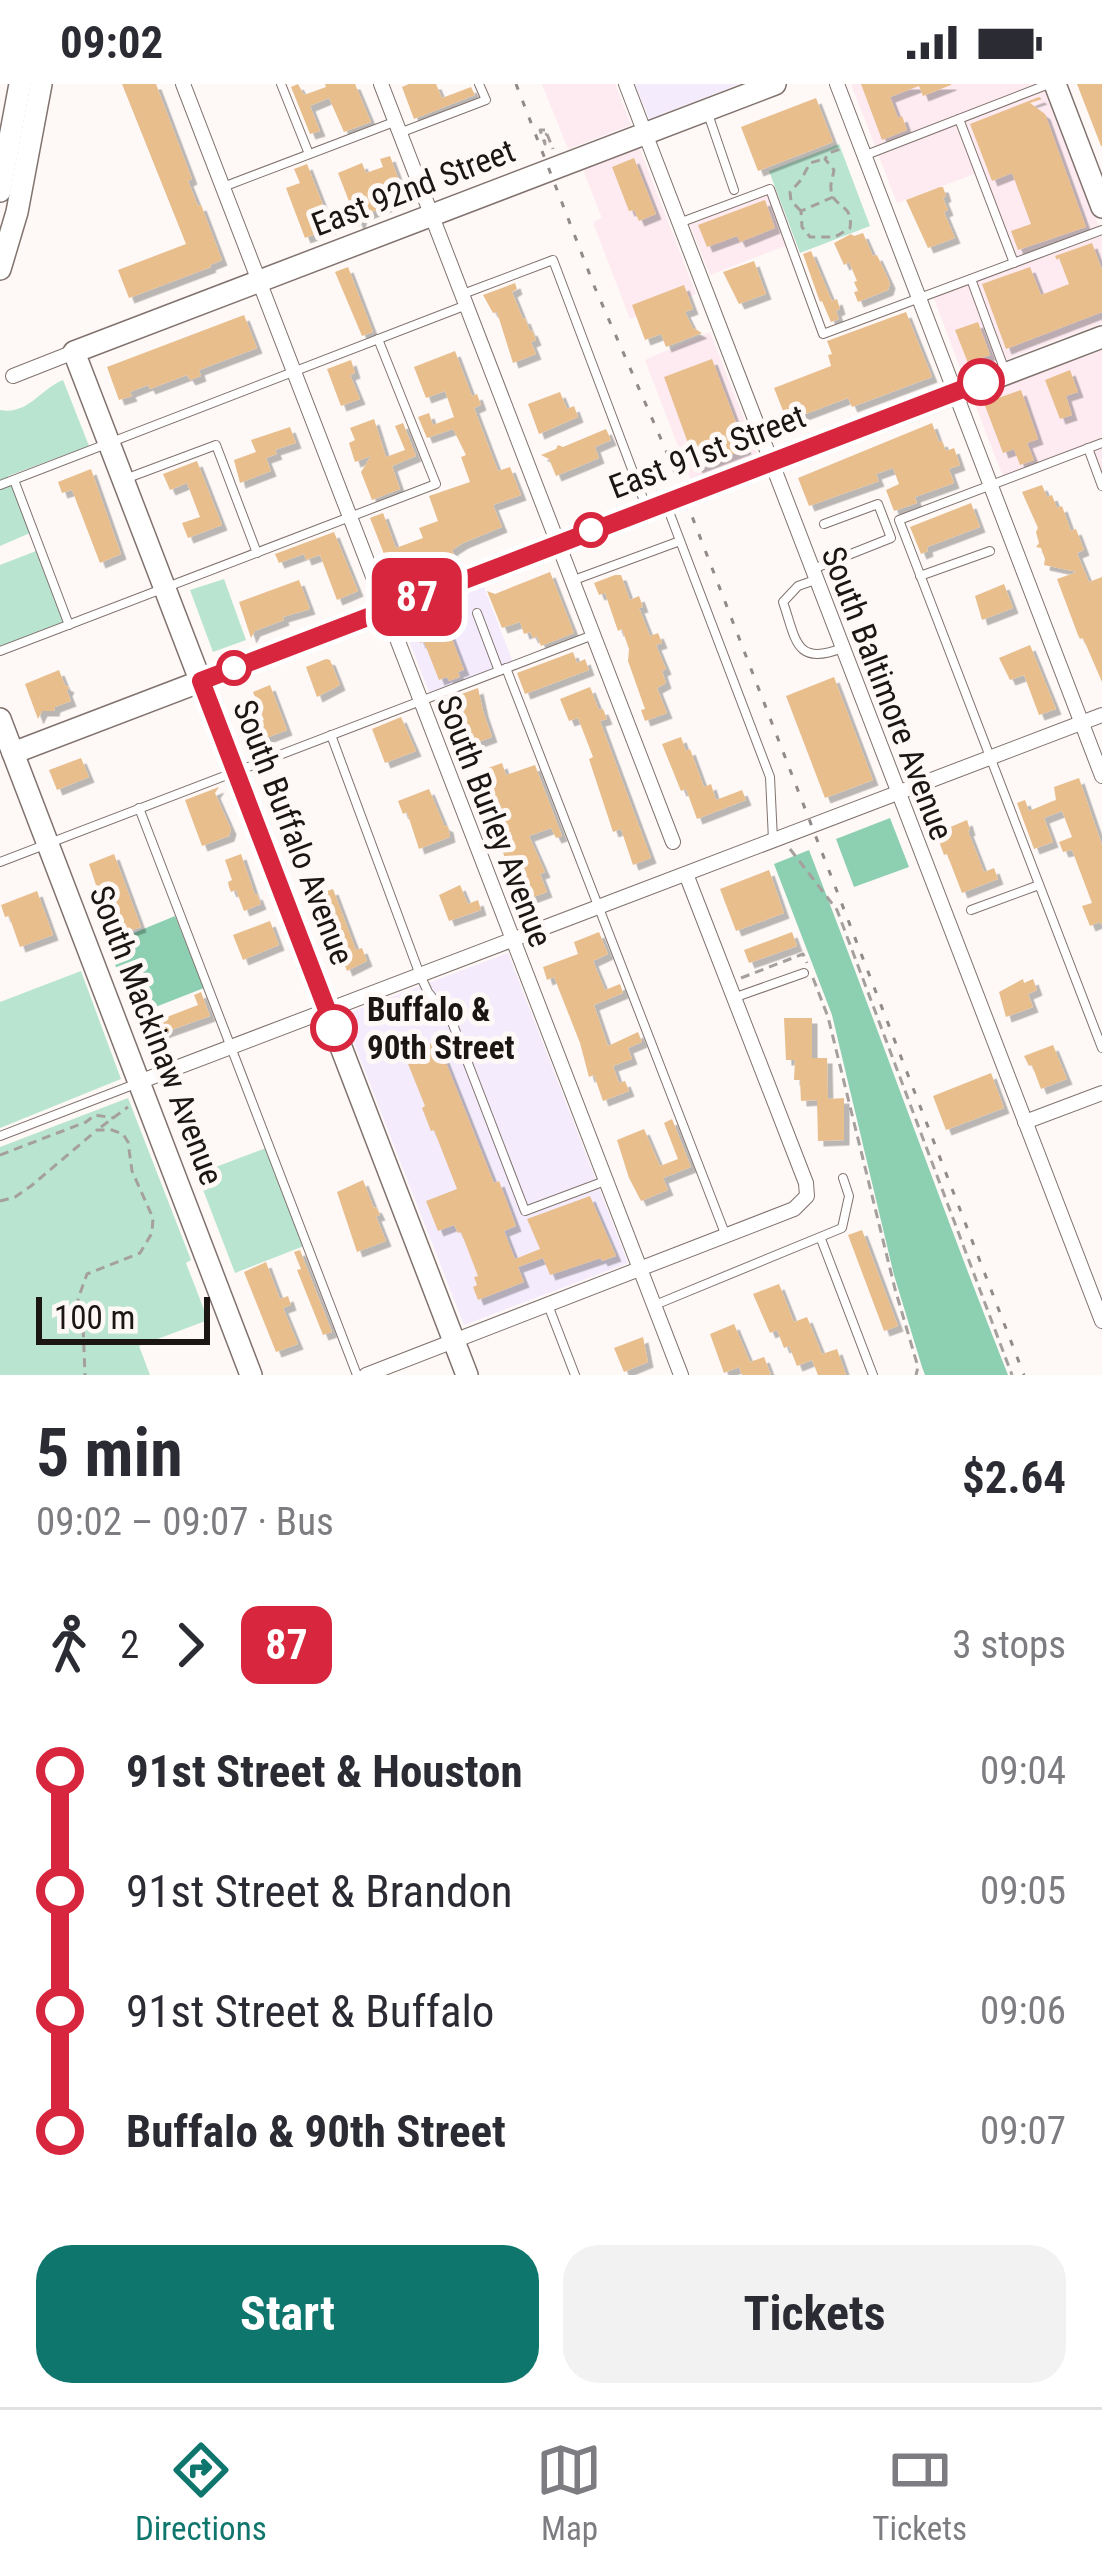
<!DOCTYPE html>
<meta charset="utf-8">
<style>
body{margin:0;font-family:"Roboto Condensed",sans-serif;background:#f2f2f3;color:#2b2b33;height:100vh;display:flex;flex-direction:column;font-size:45px;white-space:nowrap}
*{box-sizing:border-box;margin:0}
p{font-size:39px;color:#7c7c81}
.icon{flex:none;width:66px;height:66px;fill:none;stroke:currentColor;stroke-width:2;stroke-linecap:round;stroke-linejoin:round}
.map{position:relative;height:1291px;overflow:hidden}
.sheet{display:flex;flex-direction:column;background:#fff;flex:1}
.sheet>*{flex:none}
.badge{padding:0 24px;border-radius:18px;font-size:42px;line-height:78px}
.scale{position:absolute;left:36px;bottom:30px;width:174px;box-sizing:border-box;padding-left:12px;border:6px solid #1b1614;border-top:0;font-size:33px;line-height:42px;white-space:nowrap;color:#1b1614;-webkit-text-stroke:9px #fef8f6;paint-order:stroke}
.map>.badge{position:absolute;translate:-50% -50%;box-shadow:0 0 0 6px #fff}
.legs{display:flex;align-items:center;gap:18px;height:132px;padding:0 36px;font-size:39px}
.legs p{margin-inline-start:auto}
.head{display:flex;align-items:center;justify-content:space-between;height:204px;padding:0 36px}
h1{font-size:66px;font-weight:700;line-height:90px}
.button{display:flex;gap:24px;margin-top:auto;padding:24px 36px}
.button a{flex:1;height:138px;border-radius:36px;background:#0f766e;color:#fff;font-size:48px;font-weight:700;line-height:138px;text-align:center}
.button a+a{background:#f2f2f3;color:#2b2b33}
ul{padding:0 36px;list-style:none}
li{display:flex;align-items:center;gap:42px;height:120px;font-size:45px}
li i{display:grid;place-items:center;width:18px;height:100%;margin:0 15px;background:currentColor}
li i::after{content:'';width:30px;height:30px;margin:-15px;border:9px solid;border-radius:50%;background:#fff}
li p{margin-inline-start:auto}
li:first-child i{background:linear-gradient(#0000 50%,currentColor 0)}
li:last-child i{background:linear-gradient(currentColor 50%,#0000 0)}
.status{display:flex;justify-content:space-between;align-items:center;height:84px;padding:0 60px;background:#fff;direction:ltr}
.status svg{height:33px;fill:currentColor}
.menu{display:flex;justify-content:space-around;align-items:center;height:168px;border-top:3px solid #e1e1e2;background:#fff;font-size:33px;color:#7c7c81}
.menu a{display:grid;justify-items:center;gap:6px}
.menu .active{color:#0f766e}
.map>svg:first-child{display:block}
</style>
<div class="status"><b>09:02</b><svg viewBox="0 0 49 12"><path d="M0 12V9h3v3zM5 12V6h3v6zM10 12V3h3v9zM15 12V0h3v12zM26 1h20v11H26zM47 4h2v5h-2z"/></svg></div>
<div class="map">
<svg width="1102" height="1291" viewBox="0 0 1102 1291">
<defs>
<filter id="shadow"><feDropShadow dx="5.5" dy="5.5" stdDeviation="0" flood-color="#0004"/></filter>
</defs>
<rect width="100%" height="100%" fill="#fef8f6"/>
<g fill="#feeaf1">
<polygon points="542,0 615,0 631,41 568,65"/>
<polygon points="851,0 1043,0 1102,150 1102,239 963,292 932,209 1013,179 979,88 897,119"/>
<polygon points="639,63 696,210 630,235 593,138 602,134 583,85"/>
<polygon points="770,105 790,160 710,191 688,136"/>
<polygon points="710,248 758,371 691,396 645,276"/>
<polygon points="1102,266 1102,402 1087,365 1004,395 973,315"/>
</g>
<g fill="#f4ecfd">
<polygon points="635,0 740,0 649,35"/>
<polygon points="484,503 514,581 431,613 400,534"/>
<polygon points="508,869 628,1179 464,1241 343,931"/>
</g>
<g fill="#b9e5d0">
<polygon points="839,60 870,142 800,169 769,87"/>
<path d="M63,296L89,362L8,392L30,449L0,462V326C28,331 39,306 63,296Z"/>
<polygon points="36,467 64,539 0,564 0,481"/>
<polygon points="224,495 246,556 213,568 190,506"/>
<polygon points="81,887 121,995 0,1044 0,918"/>
<polygon points="128,1014 191,1176 186,1179 208,1236 139,1262 150,1291 0,1291 0,1063"/>
<polygon points="266,1064 304,1162 235,1189 197,1090"/>
</g>
<g fill="#8dd0b1">
<polygon points="890,734 909,783 854,803 836,755"/>
<path d="M809,766C877,941 939,1117 1008,1291H925L922,1283L894,1191L832,931L774,780Z"/>
<polygon points="175,832 204,904 135,931 107,860"/>
</g>
<g fill="#e8be8c" filter="url(#shadow)">
<polygon points="122,0 156,0 192,95 188,97 198,122 201,121 222,176 210,181 211,183 129,214 118,186 186,160"/>
<polygon points="298,0 304,11 326,3 325,0 355,0 371,38 344,48 329,14 310,22 320,47 310,50 291,3"/>
<polygon points="409,0 436,0 442,14 471,3 475,11 414,35 402,3"/>
<polygon points="861,0 951,0 951,1 923,12 919,2 890,13 898,34 902,32 907,46 882,56"/>
<polygon points="1077,0 1102,0 1102,62 1101,62"/>
<polygon points="1039,13 1042,15 1030,19 1045,30 1086,143 1018,166 1011,147 1031,140 1012,89 992,97 970,40"/>
<polygon points="816,14 833,58 758,87 741,43"/>
<polygon points="390,72 406,115 362,132 359,143 338,89 362,79 366,89 383,83 380,75"/>
<polygon points="634,74 656,130 639,137 634,126 629,127 612,83"/>
<polygon points="307,80 332,144 305,154 286,104 300,99 294,85"/>
<polygon points="940,103 943,103 946,112 943,114 948,126 944,128 955,154 928,164 906,116"/>
<polygon points="765,116 775,144 740,158 737,152 707,163 698,141"/>
<polygon points="863,149 873,172 877,171 890,199 888,206 858,218 854,208 858,207 854,198 857,197 849,178 844,181 834,159 851,150 854,152"/>
<polygon points="1092,159 1102,186 1102,228 1006,265 982,200 1030,183 1041,211 1069,200 1059,174 1057,176 1055,172"/>
<polygon points="811,167 832,217 837,215 840,225 836,227 839,235 831,238 822,217 820,218 803,170"/>
<polygon points="754,177 766,210 739,220 723,188"/>
<polygon points="348,183 373,248 362,252 335,188"/>
<polygon points="515,199 517,205 512,208 523,235 525,234 530,247 532,246 536,256 531,258 536,270 513,279 497,228 493,229 483,211"/>
<polygon points="684,201 693,225 685,228 693,244 702,249 666,263 661,250 645,256 632,221"/>
<polygon points="906,228 932,293 852,323 848,314 787,337 774,304 831,282 828,271 832,270 827,257"/>
<polygon points="244,231 257,264 199,286 201,292 190,296 187,291 150,305 148,301 130,308 132,312 119,316 107,283"/>
<polygon points="978,238 990,271 968,279 955,246"/>
<polygon points="455,267 472,312 477,310 481,321 474,324 498,387 510,383 521,411 493,421 502,443 463,459 452,466 456,475 446,479 444,473 423,483 400,473 408,494 395,498 370,434 383,429 396,464 423,454 419,444 438,437 429,412 470,398 461,373 466,371 453,345 427,354 418,333 429,329 433,341 454,333 445,307 426,314 414,283"/>
<polygon points="712,275 746,365 697,384 664,293"/>
<polygon points="351,276 355,289 350,291 360,315 341,322 327,285"/>
<polygon points="1070,286 1078,308 1066,312 1072,331 1060,335 1045,296"/>
<polygon points="1021,306 1038,355 1027,359 1034,376 1020,381 1014,365 1003,369 984,319"/>
<polygon points="560,308 567,325 574,322 578,333 539,350 528,320"/>
<polygon points="374,335 386,373 405,366 395,342 403,339 416,372 392,382 400,405 372,416 361,388 371,372 355,378 349,359 355,356 350,344"/>
<polygon points="932,339 939,358 942,357 946,367 954,364 960,381 949,385 954,399 915,413 917,419 894,427 886,406 899,400 893,384 876,390 879,397 809,422 798,394"/>
<polygon points="290,343 296,359 275,366 277,370 266,374 271,387 240,399 234,376 256,368 251,356"/>
<polygon points="606,345 611,356 595,363 599,374 585,380 556,392 549,375 541,371 556,365 558,361 563,363"/>
<polygon points="197,377 222,441 188,454 182,439 200,433 187,399 170,406 163,390"/>
<polygon points="91,385 121,470 100,479 72,406 62,409 58,398"/>
<polygon points="1042,401 1047,413 1052,411 1057,424 1062,422 1071,447 1076,445 1084,466 1077,469 1089,498 1102,493 1102,598 1083,554 1080,555 1078,551 1057,495 1077,488 1044,481 1045,475 1041,464 1036,463 1039,459 1036,448 1038,444 1022,408"/>
<polygon points="971,419 980,443 927,463 928,467 921,470 910,443"/>
<polygon points="334,448 358,507 337,516 320,471 306,476 304,470 279,479 275,470"/>
<polygon points="550,488 574,549 541,562 537,552 533,554 530,548 524,550 520,538 502,544 487,507 495,510"/>
<polygon points="615,491 621,491 630,516 639,512 643,523 639,524 650,552 658,549 662,559 656,561 666,585 662,587 666,599 657,604 667,629 645,637 641,626 645,625 628,577 629,565 622,545 618,547 605,509 599,511 594,499"/>
<polygon points="299,496 310,525 283,533 284,536 255,547 251,554 239,518"/>
<polygon points="1004,500 1013,524 982,536 975,512"/>
<polygon points="449,524 456,544 449,547 464,586 458,588 460,593 449,597 447,593 439,596 424,558 420,559 412,538"/>
<polygon points="1030,561 1056,625 1039,631 1024,591 1010,596 999,574"/>
<polygon points="573,568 577,579 585,575 589,586 525,610 517,589"/>
<polygon points="326,575 330,576 340,601 317,613 306,583"/>
<polygon points="59,586 65,601 69,603 67,607 71,617 55,623 54,627 42,627 38,635 25,600"/>
<polygon points="834,593 873,696 825,714 786,612"/>
<polygon points="270,601 287,646 253,659 246,643 264,636 253,608"/>
<polygon points="590,603 599,626 603,625 607,635 600,637 651,774 633,781 621,745 613,748 589,675 593,673 578,634 569,637 560,615"/>
<polygon points="478,604 483,627 492,653 462,664 454,645 462,642 448,631 453,624 444,620 445,616"/>
<polygon points="401,633 416,667 385,679 372,645"/>
<polygon points="681,653 686,667 690,665 704,703 711,700 716,716 742,706 746,716 697,735 686,705 681,707 662,660"/>
<polygon points="81,674 89,693 57,706 49,686"/>
<polygon points="502,679 506,691 535,681 562,752 556,754 551,744 529,752 545,788 540,790 547,808 528,815 521,797 514,800 501,763 499,764 491,741 495,739 477,688"/>
<polygon points="1079,694 1102,761 1102,841 1100,838 1090,842 1082,822 1092,819 1072,766 1063,768 1059,758 1072,753 1062,727 1044,734 1053,758 1034,765 1017,719 1025,716 1029,727 1053,717 1056,716 1054,703"/>
<polygon points="219,703 215,709 231,745 229,752 202,762 185,716"/>
<polygon points="429,705 444,741 448,743 450,753 419,765 407,728 403,730 398,717"/>
<polygon points="967,736 970,746 968,747 984,788 994,784 998,795 962,809 947,770 944,771 936,749"/>
<polygon points="114,770 141,843 116,852 107,834 89,780"/>
<polygon points="241,770 255,811 257,810 261,820 244,827 236,806 231,808 229,803 228,798 232,796 225,776"/>
<polygon points="769,786 784,829 736,847 720,805"/>
<polygon points="460,801 468,820 478,816 481,826 449,837 439,811"/>
<polygon points="333,805 356,866 362,864 367,877 347,887 337,862 332,864 330,860 324,839 327,838 316,811"/>
<polygon points="37,807 53,851 20,863 9,832 5,833 1,821"/>
<polygon points="270,837 279,861 243,876 233,851"/>
<polygon points="599,848 608,870 593,877 605,906 620,900 623,909 594,921 608,962 638,948 642,958 628,964 632,975 613,982 619,999 625,997 629,1007 603,1017 594,991 589,993 580,959 554,893 547,896 543,883 578,870 574,858"/>
<polygon points="792,848 797,862 749,879 744,866"/>
<polygon points="1023,895 1024,899 1033,895 1037,906 1028,910 1033,923 1006,933 999,908"/>
<polygon points="201,908 210,932 146,955 141,943 198,921 194,911"/>
<polygon points="784,934 812,934 812,974 827,974 828,1015 844,1014 844,1056 818,1057 817,1016 801,1017 800,996 794,996 795,976 786,976"/>
<polygon points="442,955 448,969 443,971 494,1099 499,1097 516,1142 504,1147 515,1175 540,1165 527,1135 590,1112 616,1172 602,1177 601,1174 550,1191 543,1174 518,1183 524,1198 478,1216 473,1203 477,1201 474,1193 478,1192 461,1148 458,1149 454,1141 438,1147 426,1117 457,1105 434,1046 431,1047 422,1024 425,1022 404,970"/>
<polygon points="1053,961 1067,995 1041,1005 1032,981 1029,982 1024,972"/>
<polygon points="991,989 1004,1024 946,1046 933,1012"/>
<polygon points="672,1035 691,1083 663,1094 668,1106 641,1117 629,1094 617,1056 644,1045 660,1082 678,1075 664,1039"/>
<polygon points="363,1096 374,1124 376,1123 380,1131 376,1132 386,1157 357,1168 337,1108"/>
<polygon points="862,1146 898,1242 884,1247 848,1151"/>
<polygon points="300,1166 332,1248 323,1251 297,1186 301,1185 294,1168"/>
<polygon points="266,1178 280,1215 288,1212 291,1221 283,1224 298,1260 276,1268 244,1188"/>
<polygon points="779,1200 794,1238 807,1233 822,1270 837,1265 846,1291 818,1291 812,1276 797,1282 789,1262 784,1264 777,1246 770,1249 753,1210"/>
<polygon points="734,1240 750,1278 764,1273 771,1291 742,1291 739,1283 724,1289 710,1250"/>
<polygon points="643,1253 648,1278 624,1288 614,1264"/>
</g>
<g fill="none" stroke-linecap="round" stroke-linejoin="round">
<g stroke="#80736e" stroke-width="10">
<g id="lane">
<polyline points="281,0 309,70"/>
<polyline points="707,27 734,106"/>
<polyline points="959,35 1014,179"/>
<polyline points="402,48 486,16 479,0"/>
<polyline points="866,71 1049,0"/>
<polyline points="223,103 394,38"/>
<polyline points="679,139 770,105 823,250 1102,146"/>
<polyline points="971,195 1005,287"/>
<polyline points="463,210 553,176 647,425"/>
<polyline points="1102,359 899,436 1102,964"/>
<polyline points="1088,364 1102,402"/>
<polyline points="125,395 216,361 257,469"/>
<polyline points="14,396 69,541"/>
<polyline points="0,401 464,222"/>
<polyline points="668,425 770,693 773,756"/>
<polyline points="813,485 891,454 878,420 824,440"/>
<polyline points="920,492 990,467"/>
<polyline points="574,496 680,457"/>
<path d="M815,496L798,502L783,518C796,555 795,583 842,564"/>
<polyline points="477,529 499,587"/>
<polyline points="0,567 436,400 378,255"/>
<polyline points="506,584 726,1152"/>
<polyline points="331,651 420,891 428,908 452,938 525,1127 605,1097"/>
<polyline points="139,724 357,1291"/>
<polyline points="0,778 593,551"/>
<polyline points="971,826 1039,801"/>
<polyline points="736,913 804,889"/>
<polyline points="0,1052 138,999"/>
<polyline points="821,1155 873,1291"/>
<polyline points="548,1221 575,1291"/>
<polyline points="655,1221 842,1144 849,1112 843,1094"/>
</g>
</g>
<g stroke="#80736e" stroke-width="16">
<g id="street">
<polyline points="183,0 681,1291"/>
<polyline points="381,0 673,758"/>
<polyline points="626,0 1102,1237"/>
<polyline points="837,0 1102,692"/>
<polyline points="13,292 74,268"/>
<polyline points="139,998 1102,631"/>
<polyline points="1025,1038 1102,1009"/>
<polyline points="366,1291 794,1125 807,1112 806,1099 686,790"/>
</g>
</g>
<g stroke="#80736e" stroke-width="24">
<g id="secondary">
<polyline points="1055,0 1102,123"/>
<polyline points="0,107 20,0"/>
<polyline points="0,185 17,128 41,0"/>
<polyline points="0,635 251,1291"/>
<polyline points="13,669 1102,253"/>
<polyline points="467,1291 74,268 775,0"/>
</g>
</g>
<g stroke="#a5a09e" stroke-width="3" stroke-dasharray="9 6" stroke-linecap="butt">
<polyline points="545,46 540,46 545,60 544,51 547,50"/>
<polyline points="547,50 553,65"/>
<path d="M833,113L801,127L802,143L810,153H835L850,144C854,118 832,125 831,105C830,99 833,93 834,86L825,75L829,69L843,64"/>
<polyline points="801,127 791,117 790,108 801,96 810,79 824,75"/>
<polyline points="790,765 837,826 1012,1291"/>
<polyline points="741,894 803,870 807,879"/>
<polyline points="813,894 828,933 895,1205 918,1283 916,1291"/>
<polyline points="101,1043 128,1023"/>
<polyline points="0,1071 86,1038 95,1031 114,1034"/>
<polyline points="0,1117 15,1113 31,1102 97,1046 112,1046 123,1050 128,1058 132,1087 153,1134 152,1149 140,1169 87,1190 78,1215 83,1241 85,1291"/>
</g>
<use href="#lane" stroke="#fff" stroke-width="8"/>
<use href="#street" stroke="#fff" stroke-width="14"/>
<use href="#secondary" stroke="#fff" stroke-width="21"/>
<polyline stroke="#908a88" stroke-width="3" stroke-dasharray="6 12" stroke-linecap="butt" points="516,0 595,204 671,378 1024,1291"/>
</g>
<g fill="none" stroke-linecap="round" stroke-linejoin="round">
<g stroke="#fff" stroke-width="27">
<polyline id="line-1" points="334,944 201,597 981,298"/>
</g>
<use href="#line-1" stroke="#d7263d" stroke-width="18"/>
</g>
<g fill="#fff" stroke="#d7263d" stroke-width="6">
<circle cx="981" cy="298" r="21"/>
<circle cx="591" cy="446" r="15"/>
<circle cx="234" cy="584" r="15"/>
<circle cx="334" cy="944" r="21"/>
</g>
<g text-anchor="middle" stroke-width="10" stroke-linejoin="round" paint-order="stroke">
<g font-size="33" fill="#1b1614" stroke="#fef8f6">
<text transform="translate(413 103) rotate(-21)" y="12">East 92nd Street</text>
<text transform="translate(707 367) rotate(-21)" y="12">East 91st Street</text>
<text transform="translate(888 609) rotate(69)" y="12">South Baltimore Avenue</text>
<text transform="translate(495 737) rotate(69)" y="12">South Burley Avenue</text>
<text transform="translate(294 748) rotate(69)" y="12">South Buffalo Avenue</text>
<text transform="translate(157 951) rotate(69)" y="12">South Mackinaw Avenue</text>
</g>
<g font-size="33" font-weight="bold" fill="#1b1614" stroke="#fef8f6" text-anchor="start">
<text x="367" y="937">Buffalo &amp;<tspan x="367" dy="38">90th Street</tspan></text>
</g>
</g>
</svg>
<div class="scale">100 m</div>
<b class="badge" style="left:417px;top:513px;background:#d7263d;color:#fff">87</b>
</div>
<section class="sheet">
<div class="head"><div><h1>5 min</h1><p>09:02 – 09:07 · Bus</p></div><b>$2.64</b></div>
<div class="legs"><svg class="icon" aria-label="walk" viewBox="0 0 24 24"><circle cx="13" cy="4" r="2"/><path d="M13 8l-2 6 4 7M11 14l-3 7M7 12l3-4h3l4 4"/></svg>2<svg class="icon" aria-label="forward" viewBox="0 0 24 24"><path d="M9 5l7 7-7 7"/></svg><b class="badge" style="background:#d7263d;color:#fff">87</b><p>3 stops</p></div>
<ul>
<li><i style="color:#d7263d"></i><b>91st Street &amp; Houston</b><p>09:04</p></li>
<li><i style="color:#d7263d"></i><span>91st Street &amp; Brandon</span><p>09:05</p></li>
<li><i style="color:#d7263d"></i><span>91st Street &amp; Buffalo</span><p>09:06</p></li>
<li><i style="color:#d7263d"></i><b>Buffalo &amp; 90th Street</b><p>09:07</p></li>
</ul>
<div class="button"><a>Start</a><a>Tickets</a></div>
</section>
<nav class="menu">
<a class="active"><svg class="icon" aria-label="directions" viewBox="0 0 24 24"><path d="M12 3l9 9-9 9-9-9zM9 14v-3h6M13 9l2 2-2 2"/></svg>Directions</a>
<a><svg class="icon" aria-label="map" viewBox="0 0 24 24"><path d="M3 6l6-2 6 2 6-2v14l-6 2-6-2-6 2zM9 4v14M15 6v14"/></svg>Map</a>
<a><svg class="icon" aria-label="tickets" viewBox="0 0 24 24"><path d="M3 7h18v10H3zM15 7v10"/></svg>Tickets</a>
</nav>
